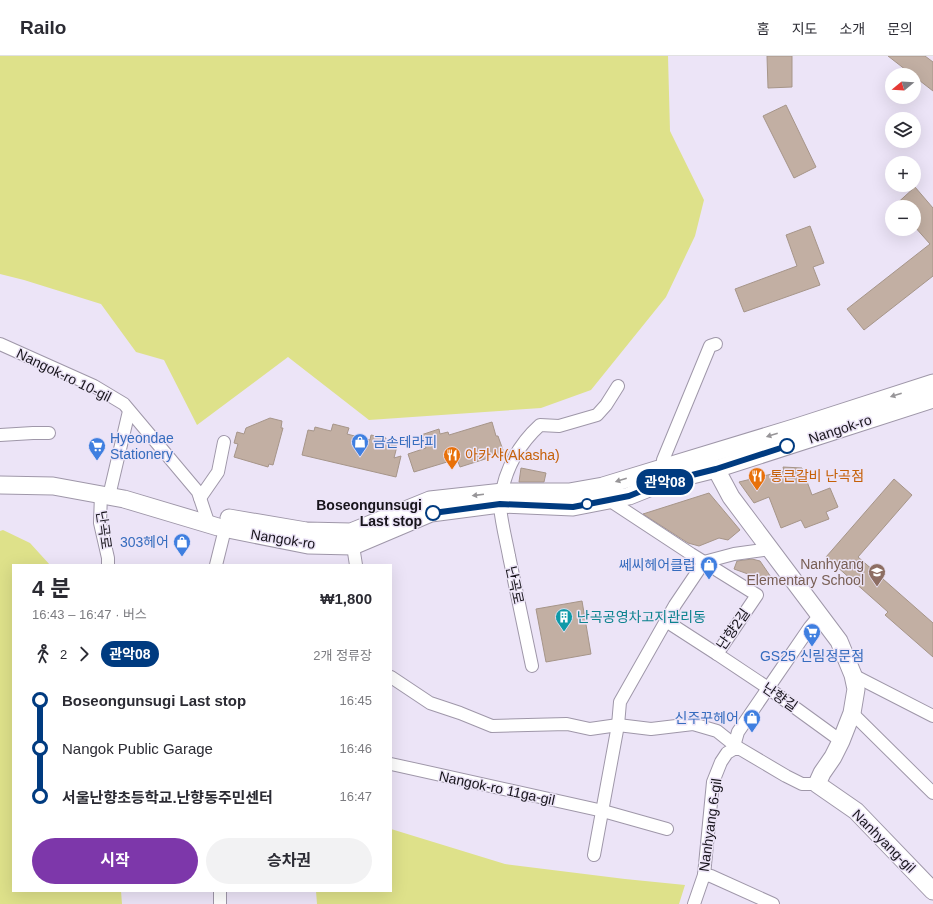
<!DOCTYPE html>
<html lang="ko">
<meta charset="utf-8">
<style>
body{margin:0;font-family:Helvetica,"Noto Sans KR",sans-serif;background:#f2f2f3;color:#2b2b33;height:100vh;display:flex;flex-direction:column;font-size:15px;white-space:nowrap}
*{box-sizing:border-box;margin:0}
p{font-size:13px;color:#7c7c81}
.icon{flex:none;width:22px;height:22px;fill:none;stroke:currentColor;stroke-width:2;stroke-linecap:round;stroke-linejoin:round}
.map{position:relative;flex:1;overflow:hidden}
.details{position:absolute;left:12px;top:508px;width:380px;height:328px;display:flex;flex-direction:column;background:#fff;border-radius:0px;box-shadow:0 4px 16px #0002}
.details>*{flex:none}
.badge{padding:0 8px;border-radius:13px;font-size:14px;line-height:26px}
.needle{width:26px;rotate:252deg}
.tools{position:absolute;left:885px;top:12px;display:grid;gap:8px}
.tools a{display:grid;place-items:center;width:36px;height:36px;border-radius:50%;background:#fff;box-shadow:0 4px 16px #0002;font-size:20px}
.map>.badge{position:absolute;translate:-50% -50%;box-shadow:0 0 0 2px #fff}
.legs{display:flex;align-items:center;gap:6px;height:44px;padding:0 20px;font-size:13px}
.legs p{margin-inline-start:auto}
.overview{display:flex;align-items:center;justify-content:space-between;height:68px;padding:0 20px}
h1{font-size:22px;font-weight:700;line-height:30px}
.button{display:flex;gap:8px;margin-top:auto;padding:8px 20px}
.button a{flex:1;height:46px;border-radius:24px;background:#7d37aa;color:#fff;font-size:16px;font-weight:700;line-height:46px;text-align:center}
.button a+a{background:#f2f2f3;color:#2b2b33}
ul{padding:0 20px;list-style:none}
li{display:flex;align-items:center;gap:14px;height:48px;font-size:15px}
li i{display:grid;place-items:center;width:6px;height:100%;margin:0 5px;background:currentColor}
li i::after{content:'';width:10px;height:10px;margin:-5px;border:3px solid;border-radius:50%;background:#fff}
li p{margin-inline-start:auto}
li:first-child i{background:linear-gradient(#0000 50%,currentColor 0)}
li:last-child i{background:linear-gradient(currentColor 50%,#0000 0)}
header{display:flex;align-items:center;gap:24px;box-sizing:border-box;height:56px;padding:0 20px;background:#fff;border-bottom:1px solid #e1e1e2}
header strong{font-size:19px}
nav{display:flex;gap:22px;margin-inline-start:auto;font-size:14px}
.map>svg:first-child{display:block}
</style>
<header>
<strong>Railo</strong>
<nav><a>홈</a><a>지도</a><a>소개</a><a>문의</a></nav>
</header>
<div class="map">
<svg width="933" height="848" viewBox="0 0 933 848">
<rect width="100%" height="100%" fill="#ece4f7"/>
<g fill="#dee18a">
<polygon points="0,0 668,0 670,75 704,144 695,180 666,241 591,334 541,352 369,364 288,301 197,369 164,304 136,296 101,248 24,224 0,218"/>
<polygon points="3,474 30,487 50,509 13,509 13,835 121,835 122,848 0,848 0,475"/>
<polygon points="391,773 505,808 625,823 685,829 679,848 317,848 316,835 391,835"/>
</g>
<g fill="#c2afa3" stroke="#a69589">
<polygon points="767,0 792,0 792,31 768,32"/>
<polygon points="888,0 925,0 933,6 933,35"/>
<polygon points="786,49 816,111 794,122 763,60"/>
<polygon points="915,131 933,152 933,220 864,274 847,253 930,188 914,170 914,151 893,151"/>
<polygon points="810,170 824,207 813,211 820,229 744,256 735,233 797,210 786,179"/>
<polygon points="270,362 282,365 281,372 283,372 273,409 269,408 268,411 234,401 238,388 234,387 237,376 244,378 246,372"/>
<polygon points="492,366 496,380 498,380 504,397 460,411 457,403 414,416 408,398 426,392 421,379 439,373 440,378 448,376 449,379"/>
<polygon points="333,368 349,372 347,378 370,384 371,379 386,382 385,387 397,390 394,402 401,400 396,421 302,399 308,374 314,375 315,371 331,375"/>
<polygon points="783,411 802,412 812,439 830,432 838,451 826,456 829,463 805,472 801,464 781,472 769,441 754,447 739,426 784,415"/>
<polygon points="521,412 546,417 544,426 519,426"/>
<polygon points="894,423 912,439 858,501 933,567 933,601 885,559 888,556 826,501"/>
<polygon points="709,437 740,474 728,484 719,482 699,490 688,487 643,458"/>
<polygon points="752,503 760,505 773,524 758,526 749,523 748,518 734,513 737,505"/>
<polygon points="582,545 591,598 546,606 536,553"/>
</g>
<g fill="none" stroke-linecap="round" stroke-linejoin="round">
<g stroke="#9f97a9" stroke-width="14">
<g id="street">
<polyline points="0,288 94,330 124,348 198,436 209,469"/>
<polyline points="0,379 33,377 49,377"/>
<polyline points="664,419 663,404 710,290 716,288"/>
<polyline points="101,438 100,467 108,502 108,509"/>
<polyline points="109,440 129,355"/>
<polyline points="200,442 218,416 224,386"/>
<polyline points="609,444 691,498 757,539 717,598 666,565"/>
<polyline points="353,490 356,509"/>
<polyline points="216,509 225,473"/>
<polyline points="717,598 768,632 841,685"/>
<path d="M532,610C524,573 517,537 509,500C507,488 499,457 500,446C504,416 518,389 540,369L559,370L597,359L606,349L618,330"/>
<polyline points="853,619 933,660"/>
<polyline points="391,621 430,647 460,657 492,670 567,668 590,673 618,669 651,673 693,668 717,675 737,691"/>
<polyline points="852,657 933,737"/>
<polyline points="734,690 738,676 810,571 820,559"/>
<polyline points="391,708 603,755 667,773"/>
<polyline points="594,799 618,669 620,646 675,549 704,506 734,498 770,493"/>
<polyline points="704,819 711,820 773,848"/>
<polyline points="220,835 220,848"/>
<polyline points="694,848 704,819 713,726 721,706 727,697 737,691 786,720 802,728 817,728"/>
</g>
</g>
<g stroke="#9f97a9" stroke-width="19">
<g id="secondary">
<polyline points="716,413 731,441 839,585 853,619 856,633 852,657 841,685 833,701 822,717 817,728 856,755 933,835"/>
<polyline points="0,429 53,430 124,443 218,471 308,489 353,490 431,457 500,448 573,451 629,440 664,426 716,413 933,343"/>
<polyline points="229,462 306,475 351,476 430,444 503,436 569,436 603,430 797,371 933,327"/>
</g>
</g>
<use href="#street" stroke="#fff" stroke-width="12"/>
<use href="#secondary" stroke="#fff" stroke-width="17"/>
</g>
<defs><path id="oneway-solid" d="M-6-.8H1V-3.2L6.5 0L1 3.2V.8H-6Z"/></defs>
<g fill="#979598">
<use href="#oneway-solid" transform="translate(896 339) rotate(162)"/>
<use href="#oneway-solid" transform="translate(772 379) rotate(163)"/>
<use href="#oneway-solid" transform="translate(621 424) rotate(163)"/>
<use href="#oneway-solid" transform="translate(478 439) rotate(173)"/>
</g>
<g fill="none" stroke-linecap="round" stroke-linejoin="round">
<g stroke="#fff" stroke-width="9">
<polyline id="line-1" points="433,457 500,448 573,451 629,440 664,426 716,413 787,390"/>
</g>
<use href="#line-1" stroke="#003b80" stroke-width="6"/>
</g>
<defs>
<g id="shop-pin" transform="scale(0.9)"><path d="M0 17L-7.5 6A9.5 9.5 0 1 1 7.5 6Z" fill="#3f7fe0" stroke="#ece4f7"/><path d="M-5-2.5h2.3a2.7 3.5 0 0 1 5.4 0H5L5.5 6h-11ZM-1.5-2.5h3a1.5 2.3 0 0 0-3 0Z" fill="#fff"/></g>
<g id="supermarket-pin" transform="scale(0.9)"><path d="M0 17L-7.5 6A9.5 9.5 0 1 1 7.5 6Z" fill="#3f7fe0" stroke="#ece4f7"/><path d="M-6-5.5h2.5l.6 2H6L4.5 2H-2.5L-4.4-4H-6ZM-1.5 3.2a1.3 1.3 0 1 0 .1 0ZM3 3.2a1.3 1.3 0 1 0 .1 0Z" fill="#fff"/></g>
<g id="restaurant-pin" transform="scale(0.9)"><path d="M0 17L-7.5 6A9.5 9.5 0 1 1 7.5 6Z" fill="#e8710a" stroke="#ece4f7"/><path d="M-5-6h1v4h1v-4h1v4h1v-4h1v5L-1.5 .5V6h-2V.5L-5-1ZM5-6V6H3V1.5H1.5Q1.5-4 5-6Z" fill="#fff"/></g>
<g id="school-pin" transform="scale(0.9)"><path d="M0 17L-7.5 6A9.5 9.5 0 1 1 7.5 6Z" fill="#8d6e63" stroke="#ece4f7"/><path d="M0-5L7-2L0 1L-7-2ZM-4 1L0 2.5L4 1V4Q0 6-4 4Z" fill="#fff"/></g>
<g id="building-pin" transform="scale(0.9)"><path d="M0 17L-7.5 6A9.5 9.5 0 1 1 7.5 6Z" fill="#0f9aa8" stroke="#ece4f7"/><path d="M-4-6H4V6H1V3H-1V6H-4ZM-2.5-4.3h1.7v1.8h-1.7ZM.8-4.3h1.7v1.8H.8ZM-2.5-1h1.7V.8h-1.7ZM.8-1h1.7V.8H.8Z" fill="#fff"/></g>
</defs>
<g fill-rule="evenodd">
<use href="#shop-pin" x="360" y="386"/>
<use href="#supermarket-pin" x="97" y="390"/>
<use href="#restaurant-pin" x="452" y="399"/>
<use href="#restaurant-pin" x="757" y="420"/>
<use href="#shop-pin" x="182" y="486"/>
<use href="#shop-pin" x="709" y="509"/>
<use href="#school-pin" x="877" y="516"/>
<use href="#building-pin" x="564" y="561"/>
<use href="#supermarket-pin" x="812" y="576"/>
<use href="#shop-pin" x="752" y="662"/>
</g>
<g fill="#fff" stroke="#003b80" stroke-width="2">
<circle cx="787" cy="390" r="7"/>
<circle cx="587" cy="448" r="5"/>
<circle cx="433" cy="457" r="7"/>
</g>
<g text-anchor="middle" stroke-width="3" stroke-linejoin="round" paint-order="stroke">
<g font-size="14" fill="#17141b" stroke="#ece4f7">
<text transform="translate(64 319) rotate(26)" y="5">Nangok-ro 10-gil</text>
<text transform="translate(840 373) rotate(-18)" y="5">Nangok-ro</text>
<text transform="translate(104 474) rotate(82)" y="5">난곡로</text>
<text transform="translate(283 483) rotate(9)" y="5">Nangok-ro</text>
<text transform="translate(515 529) rotate(78)" y="5">난곡로</text>
<text transform="translate(733 573) rotate(-55)" y="5">난향2길</text>
<text transform="translate(780 641) rotate(35)" y="5">난향길</text>
<text transform="translate(497 732) rotate(12)" y="5">Nangok-ro 11ga-gil</text>
<text transform="translate(710 769) rotate(-82)" y="5">Nanhyang 6-gil</text>
<text transform="translate(884 785) rotate(45)" y="5">Nanhyang-gil</text>
</g>
<g font-size="14" fill="#366cbe" stroke="#ece4f7" text-anchor="end">
<text x="110" y="387" text-anchor="start">Hyeondae<tspan x="110" dy="16">Stationery</tspan></text>
<text x="373" y="391" text-anchor="start">금손테라피</text>
<text x="169" y="491">303헤어</text>
<text x="696" y="514">쎄씨헤어클럽</text>
<text x="812" y="605" text-anchor="middle">GS25 신림정문점</text>
<text x="739" y="667">신주꾸헤어</text>
</g>
<g font-size="14" fill="#c56008" stroke="#ece4f7" text-anchor="start">
<text x="465" y="404">아카샤(Akasha)</text>
<text x="770" y="425">통큰갈비 난곡점</text>
</g>
<g font-size="14" font-weight="bold" fill="#17141b" stroke="#ece4f7" text-anchor="end">
<text x="422" y="454">Boseongunsugi<tspan x="422" dy="16">Last stop</tspan></text>
</g>
<g font-size="14" fill="#785e54" stroke="#ece4f7" text-anchor="end">
<text x="864" y="513">Nanhyang<tspan x="864" dy="16">Elementary School</tspan></text>
</g>
<g font-size="14" fill="#0d838f" stroke="#ece4f7" text-anchor="start">
<text x="577" y="566">난곡공영차고지관리동</text>
</g>
</g>
</svg>
<div class="tools">
<a><svg class="needle" viewBox="-14 -14 28 28"><path d="M0-13l5 13h-10z" fill="#e53935"/><path d="M0 13l5-13h-10z" fill="#7c7c81"/></svg></a>
<a><svg class="icon" aria-label="layers" viewBox="0 0 24 24"><path d="M12 4l9 5-9 5-9-5zM3 14l9 5 9-5"/></svg></a>
<a>+</a>
<a>−</a>
</div>
<b class="badge" style="left:665px;top:426px;background:#003b80;color:#fff">관악08</b>
<section class="details">
<div class="overview"><div><h1>4 분</h1><p>16:43 – 16:47 · 버스</p></div><b>₩1,800</b></div>
<div class="legs"><svg class="icon" aria-label="walk" viewBox="0 0 24 24"><circle cx="13" cy="4" r="2"/><path d="M13 8l-2 6 4 7M11 14l-3 7M7 12l3-4h3l4 4"/></svg>2<svg class="icon" aria-label="forward" viewBox="0 0 24 24"><path d="M9 5l7 7-7 7"/></svg><b class="badge" style="background:#003b80;color:#fff">관악08</b><p>2개 정류장</p></div>
<ul>
<li><i style="color:#003b80"></i><b>Boseongunsugi Last stop</b><p>16:45</p></li>
<li><i style="color:#003b80"></i><span>Nangok Public Garage</span><p>16:46</p></li>
<li><i style="color:#003b80"></i><b>서울난향초등학교.난향동주민센터</b><p>16:47</p></li>
</ul>
<div class="button"><a>시작</a><a>승차권</a></div>
</section>
</div>
